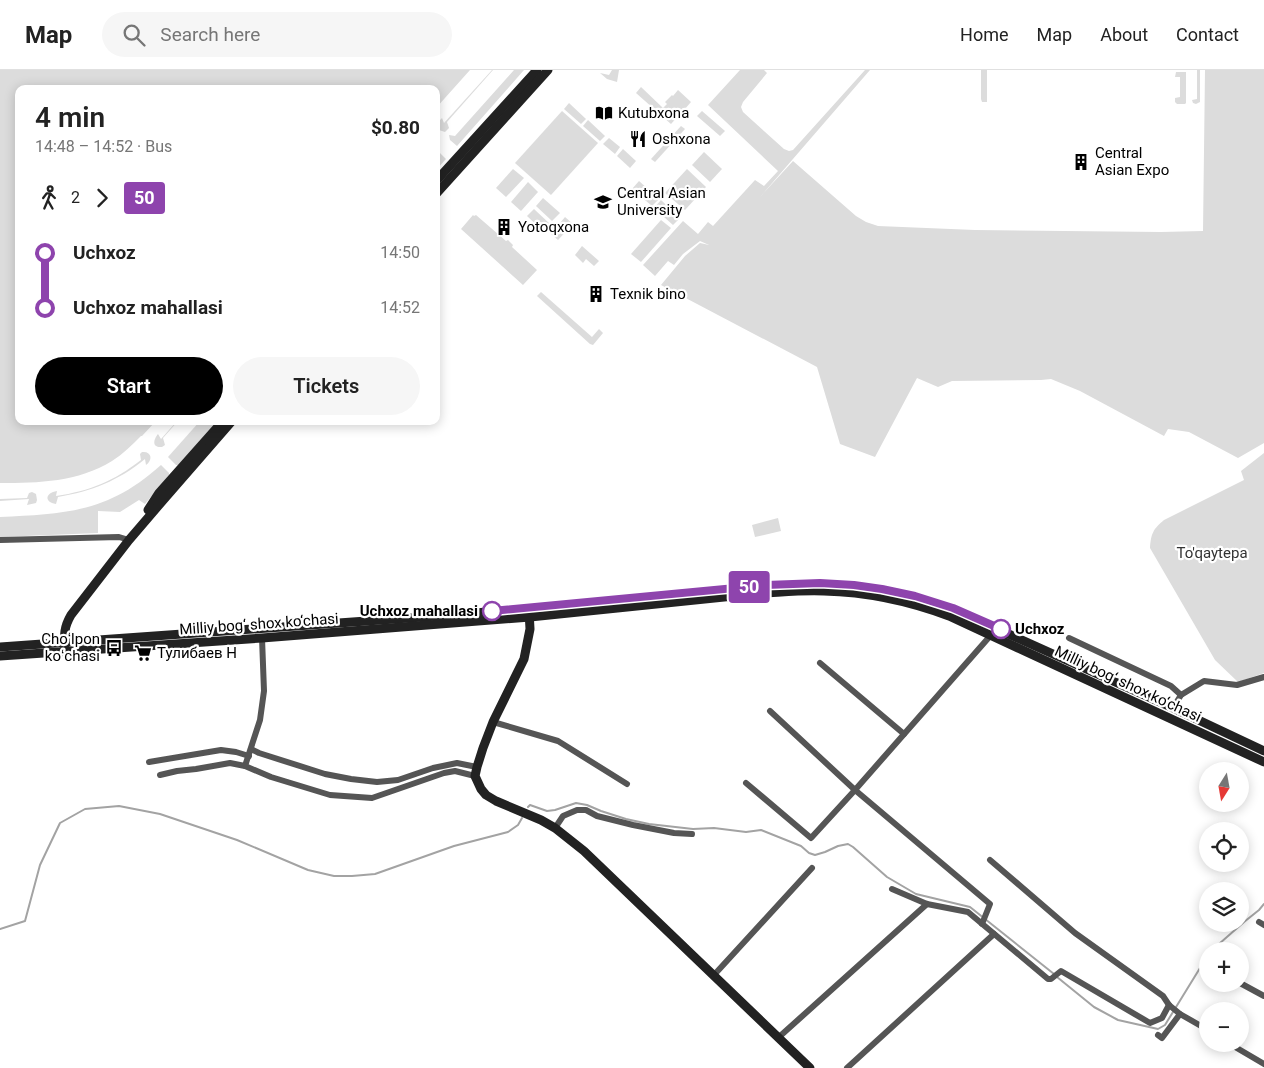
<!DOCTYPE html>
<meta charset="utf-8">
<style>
body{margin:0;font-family:Roboto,sans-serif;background:#f6f6f6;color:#222;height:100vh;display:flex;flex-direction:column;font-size:19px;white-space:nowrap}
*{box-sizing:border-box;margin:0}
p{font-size:16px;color:#767676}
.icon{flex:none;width:28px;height:28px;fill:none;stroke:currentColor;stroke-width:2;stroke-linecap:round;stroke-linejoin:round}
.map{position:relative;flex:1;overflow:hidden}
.side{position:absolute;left:15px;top:15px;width:425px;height:340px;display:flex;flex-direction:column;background:#fff;border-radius:10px;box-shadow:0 2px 12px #0003}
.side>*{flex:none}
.badge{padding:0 10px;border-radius:4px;font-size:18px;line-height:32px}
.needle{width:32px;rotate:191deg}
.controls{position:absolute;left:1199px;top:692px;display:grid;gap:10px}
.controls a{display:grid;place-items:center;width:50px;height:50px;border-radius:50%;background:#fff;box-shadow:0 2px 12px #0003;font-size:25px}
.map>.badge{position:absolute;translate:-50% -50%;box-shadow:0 0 0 2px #fff}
.legs{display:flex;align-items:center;gap:8px;height:55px;padding:0 20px;font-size:16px}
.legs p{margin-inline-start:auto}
.overview{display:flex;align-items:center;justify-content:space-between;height:85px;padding:0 20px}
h1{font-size:28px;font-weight:600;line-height:38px}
.cta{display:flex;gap:10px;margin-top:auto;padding:10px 20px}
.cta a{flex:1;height:58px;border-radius:30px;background:#000;color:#fff;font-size:20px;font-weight:600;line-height:58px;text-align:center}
.cta a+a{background:#f6f6f6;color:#222}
ul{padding:0 20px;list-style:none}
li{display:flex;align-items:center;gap:18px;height:55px;font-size:19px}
li i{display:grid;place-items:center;width:8px;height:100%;margin:0 6px;background:currentColor}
li i::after{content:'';width:12px;height:12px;margin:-6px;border:4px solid;border-radius:50%;background:#fff}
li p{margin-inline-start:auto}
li:first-child i{background:linear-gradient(#0000 50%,currentColor 0)}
li:last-child i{background:linear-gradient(currentColor 50%,#0000 0)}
header{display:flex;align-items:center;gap:30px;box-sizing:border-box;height:70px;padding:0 25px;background:#fff;border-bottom:1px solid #e0e0e0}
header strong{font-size:24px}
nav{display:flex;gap:28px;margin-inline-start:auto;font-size:18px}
.search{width:350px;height:45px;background:#f6f6f6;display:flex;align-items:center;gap:12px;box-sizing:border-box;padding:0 18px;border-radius:28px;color:#767676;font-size:19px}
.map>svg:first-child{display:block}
</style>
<header>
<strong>Map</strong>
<div class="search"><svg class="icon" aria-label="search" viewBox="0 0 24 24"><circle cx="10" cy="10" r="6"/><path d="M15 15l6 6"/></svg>Search here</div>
<nav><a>Home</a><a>Map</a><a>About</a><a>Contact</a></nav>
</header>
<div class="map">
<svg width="1264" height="998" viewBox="0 0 1264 998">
<rect width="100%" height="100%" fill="#fff"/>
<g fill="#dcdcdc">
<path d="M0,0H470L436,38V19H19V351H156L142,366H141C132,375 123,384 112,391C78,412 39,413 0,413Z"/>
<path d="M492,0H493L447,52L449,58L445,62L439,60C435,55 438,52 442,48L444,53Z"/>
<polygon points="514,0 524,0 457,76 450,70 449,65 455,66"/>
<polygon points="612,0 619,0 617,12 607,9 600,3 609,5"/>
<polygon points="740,0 764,0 767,3 743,32 741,37 743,42 784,79 789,81 793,80 865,0 870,0 760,127 793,91 856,146 866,152 878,156 975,160 1161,162 1203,161 1205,0 1264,0 1264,373 1238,388 1189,362 1168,359 1164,366 1080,321 1051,309 1041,310 952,311 938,317 917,308 875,387 840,374 817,297 661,215 685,186 700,173 709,175 700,171 683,184 674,195 668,191 655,206 643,195 683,151 698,164 708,152 713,156 755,110 764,116 778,101 708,35"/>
<polygon points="981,0 987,0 987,32 982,32 981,29"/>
<polygon points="1197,0 1200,0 1200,32 1196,34 1193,33 1192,30 1197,29"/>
<polygon points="1176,2 1186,2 1186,33 1185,34 1177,34 1175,32 1175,28 1180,27 1180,7 1175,7"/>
<polygon points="641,17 663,38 667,34 665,32 672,25 673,26 678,20 691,32 684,40 683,39 679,43 680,44 671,54 636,23"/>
<polygon points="569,33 586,49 581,54 564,39"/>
<polygon points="562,41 598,73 551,125 515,93"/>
<polygon points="702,41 725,61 720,66 697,46"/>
<polygon points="588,50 605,66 600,71 583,56"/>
<polygon points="681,56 685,59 655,92 651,89"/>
<polygon points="609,68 620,77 615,84 603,74"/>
<polygon points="623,79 636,91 630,98 617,86"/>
<polygon points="436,80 439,82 446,89 436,100 436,87 438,85 436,84"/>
<polygon points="704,82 722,99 710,112 692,95"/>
<polygon points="513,99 524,108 506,127 496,118"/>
<polygon points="687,99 706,117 685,140 665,123"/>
<polygon points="639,111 659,129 652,136 632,119"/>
<polygon points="528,112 538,122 521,141 511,132"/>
<polygon points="543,128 560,143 552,151 536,136"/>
<polygon points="661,130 680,148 673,155 654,138"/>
<polygon points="534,139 550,154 543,161 527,146"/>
<polygon points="473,145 474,146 476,145 506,171 508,170 513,175 512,177 537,200 523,215 461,159"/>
<polygon points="565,147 573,154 558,170 551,164"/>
<polygon points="661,150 671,158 641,192 631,184"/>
<polygon points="582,176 599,191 594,196 586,189 583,193 575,185"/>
<polygon points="541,222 592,267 599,259 603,263 593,275 590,274 537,226"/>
<path d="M177,351H178L163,368L165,375L162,377C152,378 153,370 158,364L161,369Z"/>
<polygon points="200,351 217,351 178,395 176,395 168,387"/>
<path d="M142,382C152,381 153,390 146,395L145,389C118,411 92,421 58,427L56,434C44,432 45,423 57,421L56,426C90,421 114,411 141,390L140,384Z"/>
<path d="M1264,383V603L1238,612L1215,590L1150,478C1151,464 1153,459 1164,450L1244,410L1241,401Z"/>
<path d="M161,395L169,403V405L145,434L139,430L120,442L98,441V463L0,467V447C66,444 109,442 161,395Z"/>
<polygon points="32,422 36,424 37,430 36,433 27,435 29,429 0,431 0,429 27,428 29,423"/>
<polygon points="778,448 781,461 755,467 752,455"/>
</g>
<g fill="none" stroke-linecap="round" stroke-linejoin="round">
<g stroke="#a3a3a3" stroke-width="2">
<polyline points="528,737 530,735 547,741 555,740 576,733 587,735 601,741 626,749 649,754 693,759 714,758 746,762 761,760 801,776 809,783 815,785 825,782 838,776 848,774 853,777 887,807 916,824 970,837 1054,904"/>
<polyline points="0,859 25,851 40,795 60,753 85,739 119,736 160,744 237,770 308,800 334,806 352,806 375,804 454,776 508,762 518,755 522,748"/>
<polyline points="1211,881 1244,852 1259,840 1264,834"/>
<polyline points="1057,907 1094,937 1118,950 1158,959 1165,955 1208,885"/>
</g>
<g stroke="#555" stroke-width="6">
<polyline points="0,470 119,467 129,470"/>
<polyline points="1069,568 1171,616 1181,625 1204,611 1237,615 1264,607"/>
<polyline points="820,593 904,664"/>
<polyline points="1173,638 1181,625"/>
<polyline points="770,641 855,720 990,834 982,854"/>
<polyline points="493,652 558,671 627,714"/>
<polyline points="251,679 259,683 325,704 351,709 377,712 398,710 433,698 457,693 477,697"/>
<polyline points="149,692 221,680 236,682 249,686"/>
<polyline points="245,696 260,650 264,621 262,568"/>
<polyline points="160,705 177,701 196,699 230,693 245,696 271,707 330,725 372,728 444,703 455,701 475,706"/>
<polyline points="746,713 811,768 855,720 991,565"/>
<polyline points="555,758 563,746 577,740 586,740 597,746 633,755 674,763 692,764"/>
<polyline points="990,790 1075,863 1163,926 1169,935 1180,944"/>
<polyline points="892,819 927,834 968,842 1048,909 1051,909 1061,901 1150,953 1162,948 1169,935"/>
<polyline points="1259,852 1264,855"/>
<polyline points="714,905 812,798"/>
<polyline points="1240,913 1264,926"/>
<polyline points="1158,965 1162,968 1180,944 1208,960"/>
<polyline points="779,967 927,834"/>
<polyline points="1230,974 1264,994"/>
<polyline points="847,998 994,864"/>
</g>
<g stroke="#222" stroke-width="9">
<polyline points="436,111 537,0"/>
<polyline points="436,124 548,0"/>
<polyline points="148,440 159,423 223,351"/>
<polyline points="529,541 530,559 524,589 493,652 483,678 477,697 475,706 481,719 486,725 496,731 541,750 555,758 584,781 810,998"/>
<path d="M0,577L465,544L766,515C791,514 815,512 840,514C879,517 916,526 953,539L1173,638L1264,681"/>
<path d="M65,579C64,564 64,557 71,545L129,470L165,428L232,351"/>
<path d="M0,586L262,568L530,547L763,523C783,522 804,520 824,521C867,522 909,531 949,546L1264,692"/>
</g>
</g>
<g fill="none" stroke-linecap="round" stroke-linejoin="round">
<g stroke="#fff" stroke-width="11">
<polyline id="line-1" points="492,541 766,515 820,513 854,515 882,519 915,526 953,538 1001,559"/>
</g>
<use href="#line-1" stroke="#8e44ad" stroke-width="8"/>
</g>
<defs>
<g id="library-bare" transform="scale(1.35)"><path d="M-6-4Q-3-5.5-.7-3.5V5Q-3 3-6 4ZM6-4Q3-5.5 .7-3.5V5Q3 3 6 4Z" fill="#000" stroke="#fff" stroke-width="2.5" paint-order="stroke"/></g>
<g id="restaurant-bare" transform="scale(1.35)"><path d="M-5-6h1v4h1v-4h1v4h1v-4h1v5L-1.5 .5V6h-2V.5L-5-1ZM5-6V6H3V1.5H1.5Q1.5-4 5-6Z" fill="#000" stroke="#fff" stroke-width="2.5" paint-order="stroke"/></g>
<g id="building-bare" transform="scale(1.35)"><path d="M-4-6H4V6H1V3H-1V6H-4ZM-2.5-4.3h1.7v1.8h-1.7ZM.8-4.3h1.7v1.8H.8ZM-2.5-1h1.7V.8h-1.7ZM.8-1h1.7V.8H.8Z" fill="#000" stroke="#fff" stroke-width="2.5" paint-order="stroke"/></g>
<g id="university-bare" transform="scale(1.35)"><path d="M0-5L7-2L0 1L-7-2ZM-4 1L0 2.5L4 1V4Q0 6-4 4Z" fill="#000" stroke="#fff" stroke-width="2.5" paint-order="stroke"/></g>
<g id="bus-bare" transform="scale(1.35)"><path d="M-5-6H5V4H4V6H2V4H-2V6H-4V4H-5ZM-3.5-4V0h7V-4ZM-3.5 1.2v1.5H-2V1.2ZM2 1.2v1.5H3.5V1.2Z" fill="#000" stroke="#fff" stroke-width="2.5" paint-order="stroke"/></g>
<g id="supermarket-bare" transform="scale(1.35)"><path d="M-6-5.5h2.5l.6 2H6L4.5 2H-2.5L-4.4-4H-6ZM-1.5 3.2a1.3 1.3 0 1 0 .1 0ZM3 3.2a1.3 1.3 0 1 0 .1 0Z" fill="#000" stroke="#fff" stroke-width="2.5" paint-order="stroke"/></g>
</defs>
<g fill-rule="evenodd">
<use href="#library-bare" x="604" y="43"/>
<use href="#restaurant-bare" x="638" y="69"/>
<use href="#building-bare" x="1081" y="92"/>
<use href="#university-bare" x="603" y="132"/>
<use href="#building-bare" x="504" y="157"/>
<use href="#building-bare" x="596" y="224"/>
<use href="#bus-bare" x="114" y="578"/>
<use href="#supermarket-bare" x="143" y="583"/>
</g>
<g fill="#fff" stroke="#8e44ad" stroke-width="2.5">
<circle cx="492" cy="541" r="9"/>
<circle cx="1001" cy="559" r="9"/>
</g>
<g text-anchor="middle" stroke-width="4.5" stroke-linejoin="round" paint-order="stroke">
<g font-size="15" fill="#000" stroke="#fff" text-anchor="start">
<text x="618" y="48">Kutubxona</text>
<text x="652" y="74">Oshxona</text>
<text x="1095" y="88">Central<tspan x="1095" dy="17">Asian Expo</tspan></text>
<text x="617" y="128">Central Asian<tspan x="617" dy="17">University</tspan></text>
<text x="518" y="162">Yotoqxona</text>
<text x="610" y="229">Texnik bino</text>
<text x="100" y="574" text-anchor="end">Choʻlpon<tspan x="100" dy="17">koʻchasi</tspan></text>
<text x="157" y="588">Тулибаев Н</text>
</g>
<g font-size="15" fill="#333" stroke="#fff">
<text x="1212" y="488">To'qaytepa</text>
</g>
<g font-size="15" font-weight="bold" fill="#000" stroke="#fff" text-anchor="end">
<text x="478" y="546">Uchxoz mahallasi</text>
<text x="1015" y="564" text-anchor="start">Uchxoz</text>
</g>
<g font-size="15" fill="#000" stroke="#fff">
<text transform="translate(259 554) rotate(-4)" y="5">Milliy bog‘ shox ko‘chasi</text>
<text transform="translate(1128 614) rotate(25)" y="5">Milliy bog‘ shox ko‘chasi</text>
</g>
</g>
</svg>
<div class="controls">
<a><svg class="needle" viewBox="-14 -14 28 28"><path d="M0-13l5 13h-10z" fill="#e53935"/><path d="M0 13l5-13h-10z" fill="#767676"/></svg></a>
<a><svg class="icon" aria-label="locate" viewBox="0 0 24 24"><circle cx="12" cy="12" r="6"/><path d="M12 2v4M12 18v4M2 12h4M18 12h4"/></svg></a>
<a><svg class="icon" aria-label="layers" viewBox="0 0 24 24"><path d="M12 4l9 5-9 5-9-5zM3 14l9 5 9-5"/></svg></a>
<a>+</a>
<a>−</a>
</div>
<b class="badge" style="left:749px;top:517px;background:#8e44ad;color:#fff">50</b>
<section class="side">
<div class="overview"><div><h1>4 min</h1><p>14:48 – 14:52 · Bus</p></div><b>$0.80</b></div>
<div class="legs"><svg class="icon" aria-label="walk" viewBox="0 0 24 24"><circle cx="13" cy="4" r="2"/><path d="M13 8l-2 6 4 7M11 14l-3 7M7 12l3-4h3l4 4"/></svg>2<svg class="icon" aria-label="forward" viewBox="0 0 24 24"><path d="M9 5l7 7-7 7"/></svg><b class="badge" style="background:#8e44ad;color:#fff">50</b></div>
<ul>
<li><i style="color:#8e44ad"></i><b>Uchxoz</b><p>14:50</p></li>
<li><i style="color:#8e44ad"></i><b>Uchxoz mahallasi</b><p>14:52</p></li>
</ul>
<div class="cta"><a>Start</a><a>Tickets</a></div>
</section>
</div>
